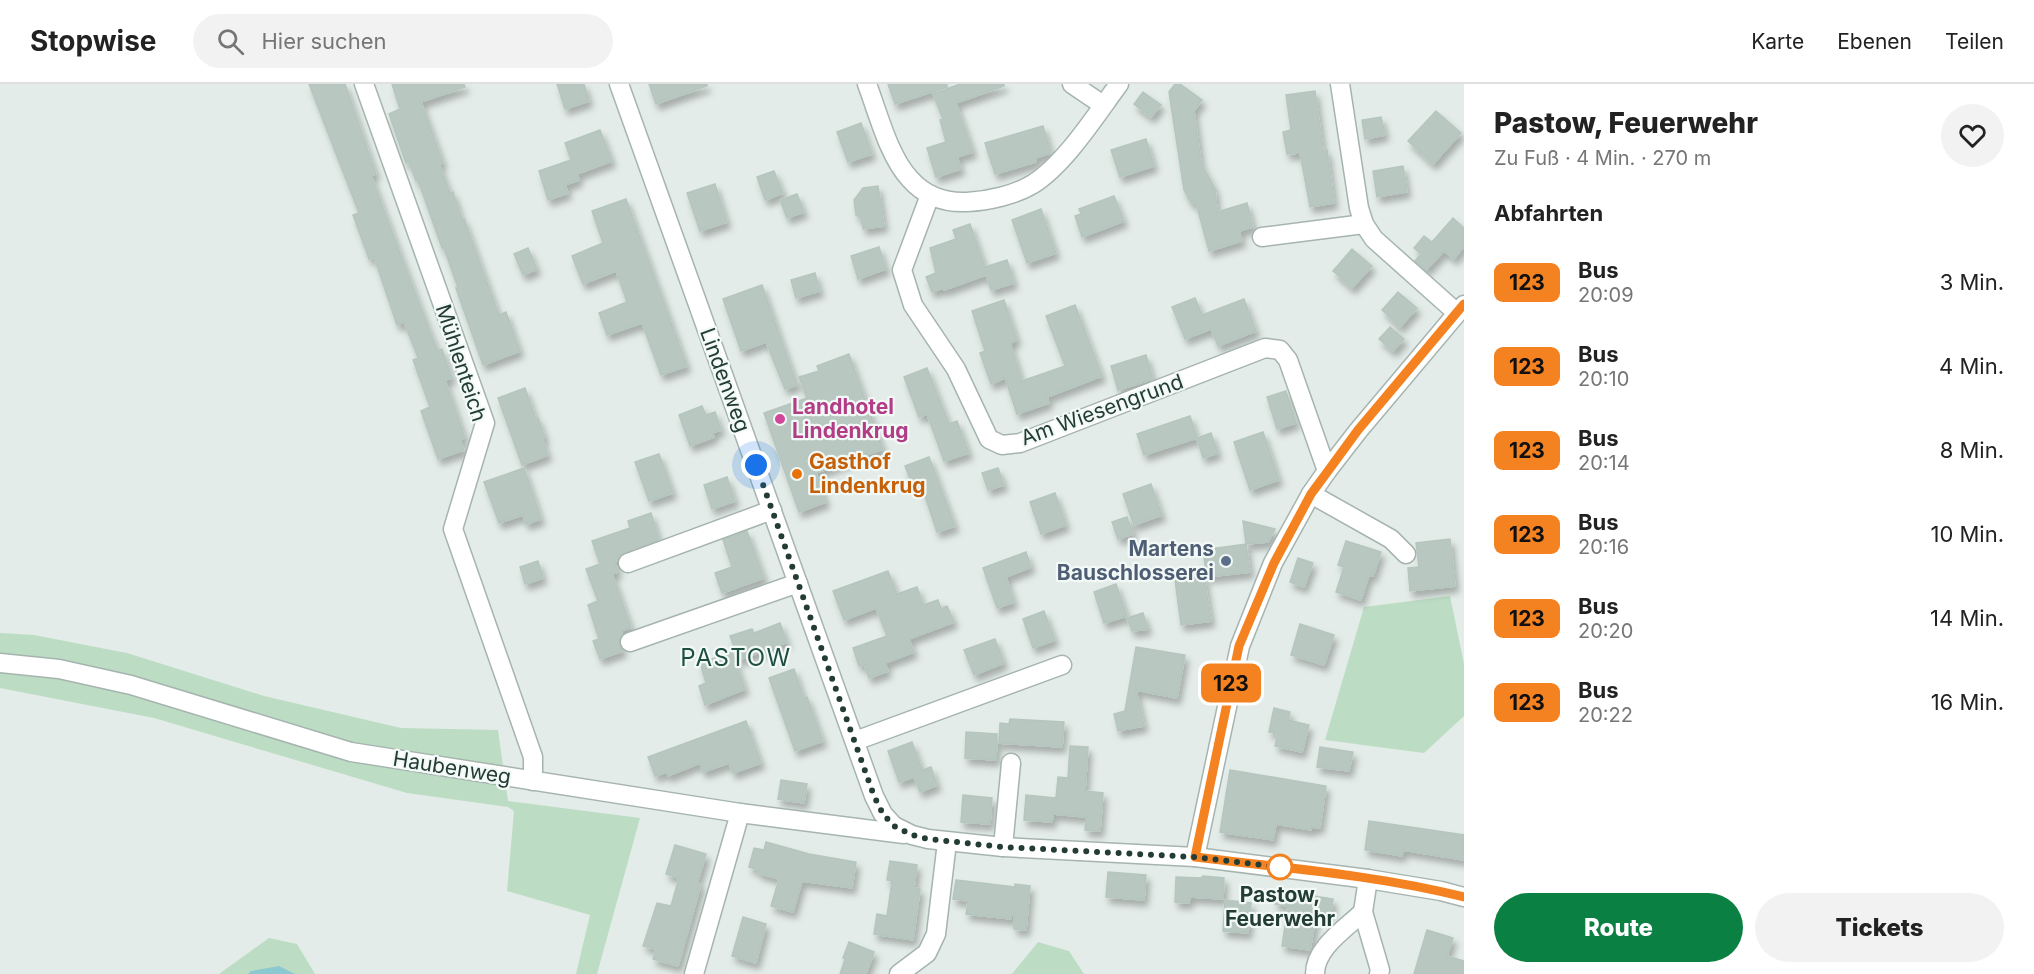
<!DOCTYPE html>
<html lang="de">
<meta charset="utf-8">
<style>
body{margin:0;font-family:Inter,sans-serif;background:#f2f2f2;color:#222;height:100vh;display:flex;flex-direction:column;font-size:22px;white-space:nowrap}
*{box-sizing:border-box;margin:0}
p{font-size:20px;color:#767676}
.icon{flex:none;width:33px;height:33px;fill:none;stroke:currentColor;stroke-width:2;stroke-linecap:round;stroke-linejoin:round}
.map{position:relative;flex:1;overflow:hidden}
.drawer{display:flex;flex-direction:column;background:#fff;width:570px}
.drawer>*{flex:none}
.badge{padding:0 12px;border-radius:9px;font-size:21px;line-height:39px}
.you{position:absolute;width:30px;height:30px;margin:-15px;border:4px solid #fff;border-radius:50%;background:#1a73e8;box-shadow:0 0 0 9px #1a73e833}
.map>.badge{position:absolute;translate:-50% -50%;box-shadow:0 0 0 3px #fff}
h2{padding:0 30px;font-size:22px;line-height:54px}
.round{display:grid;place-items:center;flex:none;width:63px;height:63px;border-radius:32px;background:#f2f2f2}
.headline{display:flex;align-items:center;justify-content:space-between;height:102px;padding:0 30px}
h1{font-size:28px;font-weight:800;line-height:45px}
.action{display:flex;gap:12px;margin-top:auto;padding:12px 30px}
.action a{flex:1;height:69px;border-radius:36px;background:#0b8043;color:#fff;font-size:24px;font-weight:800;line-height:69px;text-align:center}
.action a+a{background:#f2f2f2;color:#222}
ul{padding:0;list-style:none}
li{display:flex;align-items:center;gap:18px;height:84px;padding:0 30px}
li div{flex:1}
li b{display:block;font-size:22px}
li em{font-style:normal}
li .badge{min-width:66px;font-weight:700;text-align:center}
header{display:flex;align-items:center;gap:36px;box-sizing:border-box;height:84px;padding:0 30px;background:#fff;border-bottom:2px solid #e0e0e0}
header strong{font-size:28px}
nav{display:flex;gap:33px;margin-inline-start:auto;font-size:21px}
.search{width:420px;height:54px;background:#f2f2f2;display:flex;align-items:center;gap:15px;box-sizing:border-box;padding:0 21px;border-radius:33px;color:#767676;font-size:22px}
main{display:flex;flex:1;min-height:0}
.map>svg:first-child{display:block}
</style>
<header>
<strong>Stopwise</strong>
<div class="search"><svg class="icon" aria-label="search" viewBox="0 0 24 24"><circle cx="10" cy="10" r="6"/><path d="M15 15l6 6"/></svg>Hier suchen</div>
<nav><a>Karte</a><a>Ebenen</a><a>Teilen</a></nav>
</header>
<main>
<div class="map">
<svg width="1464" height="890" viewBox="0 0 1464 890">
<defs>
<filter id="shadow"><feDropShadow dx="3.5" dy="6" stdDeviation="3" flood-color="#0004"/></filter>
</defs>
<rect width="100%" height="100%" fill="#e3ece8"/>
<g fill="#bcddc4">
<polygon points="1450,512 1464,580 1464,632 1424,669 1325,656 1364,523"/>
<polygon points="0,549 34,551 127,569 264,612 401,644 498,646 508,717 640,734 597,890 576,890 590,831 507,807 514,727 508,723 407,709 154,634 0,604"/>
<polygon points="269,854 297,860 315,890 219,890"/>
<polygon points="1038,858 1069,867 1084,890 1012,890"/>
</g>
<polygon fill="#8bc8d0" points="279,882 295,890 248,890 251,887"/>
<g fill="#b8c7c0" stroke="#b5c6be" stroke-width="1.5" filter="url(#shadow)">
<polygon points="309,0 345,0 376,90 371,91 382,121 430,248 438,267 442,265 452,294 445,296 465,354 460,355 464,366 438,375 421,327 430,323 413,276 418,274 404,238 397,241 374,173 369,175 353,131 359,129"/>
<polygon points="392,0 464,0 465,3 421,18 443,79 439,80 450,109 453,108 462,136 464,135 499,231 506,228 520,267 483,281 456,204 458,204 444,164 442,164 418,96 416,97 409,78 406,79 389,30 400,25"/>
<polygon points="557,0 584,0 589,17 565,25"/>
<polygon points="649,0 707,0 707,2 656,20"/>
<polygon points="888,0 947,0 947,3 895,20"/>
<polygon points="960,0 1004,0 1004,2 956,19 973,68 957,73 961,85 936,93 927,64 946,58 940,36 943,35 933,10"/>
<polygon points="1175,0 1180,0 1202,16 1194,27 1201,79 1215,105 1217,128 1247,119 1253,143 1239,147 1242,157 1209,167 1196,119 1191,119 1184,106 1169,8"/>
<polygon points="1315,7 1323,67 1327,66 1334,119 1310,123 1300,69 1287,70 1283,48 1291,46 1286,11"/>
<polygon points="1143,8 1161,21 1151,33 1134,20"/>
<polygon points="1436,27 1461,49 1433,80 1408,57"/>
<polygon points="1381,33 1385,51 1365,55 1362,36"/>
<polygon points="861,39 872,70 848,78 837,48"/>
<polygon points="1043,42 1051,69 1035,74 1036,78 995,90 985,59"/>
<polygon points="600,46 612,77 577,90 579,96 565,101 568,109 548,116 539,87 571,76 565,59"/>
<polygon points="1146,55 1154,82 1120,93 1111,66"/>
<polygon points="1403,82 1407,108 1377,113 1373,87"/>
<polygon points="774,87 783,109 765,116 757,93"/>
<polygon points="715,100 727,138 700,147 687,109"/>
<polygon points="878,102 884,142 863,145 861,134 856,131 854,116 863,104"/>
<polygon points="797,110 804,128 787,134 780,116"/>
<polygon points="1114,112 1124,137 1082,153 1075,132 1081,130 1079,125"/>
<polygon points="626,115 687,282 661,291 642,239 607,251 599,229 627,218 616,187 583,200 572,172 603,159 592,127"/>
<polygon points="1041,125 1056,169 1027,179 1012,136"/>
<polygon points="1453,134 1464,144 1464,162 1454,175 1444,167 1426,186 1415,177 1421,170 1414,164 1424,152 1432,158"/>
<polygon points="970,140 985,183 1007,176 1014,199 991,206 986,191 944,206 943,204 932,208 926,193 936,189 930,164 956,155 953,146"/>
<polygon points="879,163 886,185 858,195 851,172"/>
<polygon points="528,164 537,185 523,191 514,170"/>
<polygon points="1352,165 1372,182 1352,204 1333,187"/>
<polygon points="815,189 820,207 796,214 791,196"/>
<polygon points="762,201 797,301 785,305 766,258 741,267 723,215"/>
<polygon points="1398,208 1417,224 1400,243 1382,226"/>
<polygon points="1195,214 1202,231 1244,215 1256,247 1218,262 1211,245 1185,255 1172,223"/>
<polygon points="1004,216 1017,256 1010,259 1022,297 1065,282 1046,232 1075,221 1102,292 1047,313 1049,319 1017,330 1005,294 991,300 980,269 985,267 972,227"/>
<polygon points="1390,243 1404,255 1393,267 1379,255"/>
<polygon points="849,270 883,365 816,389 826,418 799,428 764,329 807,314 799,293 819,287 817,282"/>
<polygon points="1146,271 1153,295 1118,306 1111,282"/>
<polygon points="927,284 949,340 957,337 969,369 944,377 927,330 919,333 904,293"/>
<polygon points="525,304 536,335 538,334 545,353 542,354 548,371 522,381 498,314"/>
<polygon points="1286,307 1296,339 1277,345 1267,313"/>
<polygon points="702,322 706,331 715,328 721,346 712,349 714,353 690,362 679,331"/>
<polygon points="1190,332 1197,354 1144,371 1137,350"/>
<polygon points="1263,348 1279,396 1250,406 1234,358"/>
<polygon points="1211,349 1218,369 1203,374 1197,354"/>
<polygon points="659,370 673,409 649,417 635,378"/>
<polygon points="929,373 955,442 937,448 921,400 913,403 905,382"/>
<polygon points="524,384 541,435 526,440 523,431 499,439 484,398"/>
<polygon points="998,384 1004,401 988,406 982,389"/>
<polygon points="727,393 735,417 712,425 704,401"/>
<polygon points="1151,400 1162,431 1134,441 1123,410"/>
<polygon points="1055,409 1066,441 1041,450 1030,418"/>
<polygon points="651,429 659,456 620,471 615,479 618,488 612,490 631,543 621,547 622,550 619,557 623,567 600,575 593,557 599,555 588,521 598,517 586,485 600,480 592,457 630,444 628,437"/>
<polygon points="1127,433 1133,450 1118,455 1112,438"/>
<polygon points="1243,437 1275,445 1268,458 1246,460"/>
<polygon points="747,447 764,494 722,509 715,489 732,483 723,456"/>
<polygon points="1450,455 1455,502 1410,507 1408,484 1419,483 1416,459"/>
<polygon points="1346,457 1381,468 1373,492 1369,491 1361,516 1336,508 1344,483 1338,481"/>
<polygon points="1246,460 1250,488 1207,493 1203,466"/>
<polygon points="1026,468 1031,483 1006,493 1014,518 997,524 983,484"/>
<polygon points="1298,474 1313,479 1304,503 1290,498"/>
<polygon points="538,477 543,494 525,500 520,483"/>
<polygon points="888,487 897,510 917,503 923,521 938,516 941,525 947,522 954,538 909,555 914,568 885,579 888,587 869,594 864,580 859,582 853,564 887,552 876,524 844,536 833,507"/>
<polygon points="1204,492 1211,537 1181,541 1175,496"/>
<polygon points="1116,500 1127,532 1104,539 1094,508"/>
<polygon points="1044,527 1055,556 1033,564 1023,535"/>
<polygon points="1143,529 1148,545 1132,547 1127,534"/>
<polygon points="780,539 787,558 739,576 730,552 752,545 754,549"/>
<polygon points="1300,540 1334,551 1324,581 1291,571"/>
<polygon points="995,555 1004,579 974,591 964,566"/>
<polygon points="1136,563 1185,571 1177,614 1136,606 1144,642 1118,647 1114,630 1125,627"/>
<polygon points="732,568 745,605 705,621 699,602 706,599 700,579"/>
<polygon points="794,585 804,614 807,613 823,657 795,667 769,594"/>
<polygon points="1274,624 1290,628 1288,636 1309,641 1302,668 1275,662 1278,650 1269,648"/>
<polygon points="1010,635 1064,638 1062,663 999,659 1000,639 1009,640"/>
<polygon points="746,637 761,679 733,689 729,679 703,688 700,679 668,692 667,688 655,692 648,673"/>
<polygon points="966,648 997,650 996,676 965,674"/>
<polygon points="912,658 922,686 931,683 937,701 920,708 914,693 899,698 888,667"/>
<polygon points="1070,662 1088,663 1085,707 1103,709 1100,747 1085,746 1086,733 1053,730 1052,738 1024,736 1026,711 1056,714 1058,693 1068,694"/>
<polygon points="1320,663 1353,668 1349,687 1317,683"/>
<polygon points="1230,686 1326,702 1320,744 1312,743 1311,746 1276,740 1273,756 1220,748"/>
<polygon points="781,696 807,700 804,719 778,715"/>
<polygon points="963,711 992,714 990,740 961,738"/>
<polygon points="1369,737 1464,751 1464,776 1403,766 1402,772 1365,766"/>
<polygon points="766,758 809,770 856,778 852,804 802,797 793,828 771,822 779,795 758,789 759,786 749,783 754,764 764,766"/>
<polygon points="675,761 706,770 697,800 701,800 678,882 653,875 656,865 643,862 657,819 671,822 679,794 666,790"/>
<polygon points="890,777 917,781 914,804 920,805 913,856 874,850 877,830 887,832 892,797 887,796"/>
<polygon points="1108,788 1146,791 1144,816 1106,813"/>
<polygon points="1203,792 1224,794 1223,815 1190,813 1189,819 1175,818 1176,793 1201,794"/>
<polygon points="956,796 1015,803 1015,800 1030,802 1026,846 1014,845 1014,828 1012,827 1011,835 966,830 968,817 953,815"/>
<polygon points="1277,806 1333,815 1331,829 1275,820"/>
<polygon points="1225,816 1251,819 1248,849 1223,847"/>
<polygon points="1288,822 1317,827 1310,866 1282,862"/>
<polygon points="743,833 766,840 756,879 732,872"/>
<polygon points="1427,846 1453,854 1447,872 1464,877 1464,890 1414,890"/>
<polygon points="849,858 874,868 866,890 840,890 845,875 843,874"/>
</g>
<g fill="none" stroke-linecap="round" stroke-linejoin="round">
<g stroke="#a6b4af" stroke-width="21">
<g id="minor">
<polyline points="364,0 485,339 453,445 533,673 533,697"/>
<polyline points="619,0 874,712 883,730 894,742 912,751 928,755 1003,763 1195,773 1368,795 1441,807 1464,813"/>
<path d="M867,0C878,29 889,73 910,95C925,112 945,119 967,118C988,117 1015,111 1033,100C1065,80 1096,31 1119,0"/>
<polyline points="1072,0 1103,21"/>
<polyline points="1340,0 1359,124 1364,140 1374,155 1457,229"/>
<polyline points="930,111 902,186 913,221 956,285 989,355 1002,361 1020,359 1265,264 1280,266 1288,276 1327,387"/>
<polyline points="1262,153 1364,140"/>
<polyline points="1311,410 1391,455 1406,470"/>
<polyline points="628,479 772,426"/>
<polyline points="630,558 798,499"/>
<polyline points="0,579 59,585 131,601 351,668 740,729 904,750"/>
<polyline points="855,657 1062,581"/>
<polyline points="1003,763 1011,679"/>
<polyline points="1195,773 1240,562 1273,479 1311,410 1327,387 1358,347 1464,221"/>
<polyline points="1368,795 1363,828 1380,886 1379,890"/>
<polyline points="694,890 740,729"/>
<polyline points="899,890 927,869 936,850 947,758"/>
<path d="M1315,890C1315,864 1345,845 1363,828"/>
</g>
</g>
<use href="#minor" stroke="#fff" stroke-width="18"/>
</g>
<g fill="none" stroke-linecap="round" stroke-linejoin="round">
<g stroke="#fff" stroke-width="14">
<path id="line" d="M1464,220L1358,346L1328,387L1311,410L1274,479L1239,562L1195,773C1285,784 1377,791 1464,813"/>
</g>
<use href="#line" stroke="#f58220" stroke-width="9"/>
<polyline stroke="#233d35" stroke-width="6" stroke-dasharray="0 10.8" points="756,381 874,712 883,730 894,742 912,751 928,755 1003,763 1195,773 1280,783"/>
</g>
<circle fill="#d1479c" stroke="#f3f9f6" stroke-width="2" cx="780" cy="335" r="6"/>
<circle fill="#e8710a" stroke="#f3f9f6" stroke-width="2" cx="797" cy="390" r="6"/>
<circle fill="#5c6f8a" stroke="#f3f9f6" stroke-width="2" cx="1226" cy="477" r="6"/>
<circle fill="#fff" stroke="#f58220" stroke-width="3" cx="1280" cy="783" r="12"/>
<g text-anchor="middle" stroke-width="4.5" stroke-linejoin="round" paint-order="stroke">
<g font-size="21" fill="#233d35" stroke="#f3f9f6">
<text transform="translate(461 279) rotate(72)" y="7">Mühlenteich</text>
<text transform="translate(725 296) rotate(70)" y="7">Lindenweg</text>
<text transform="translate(1102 326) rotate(-20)" y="7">Am Wiesengrund</text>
<text transform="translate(452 684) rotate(9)" y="7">Haubenweg</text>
</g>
<g font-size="21" font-weight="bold" fill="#b23c85" stroke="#f3f9f6" text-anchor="start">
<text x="792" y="330">Landhotel<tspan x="792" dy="24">Lindenkrug</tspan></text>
</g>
<g font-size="21" font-weight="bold" fill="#c56008" stroke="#f3f9f6" text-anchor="start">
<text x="809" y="385">Gasthof<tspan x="809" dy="24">Lindenkrug</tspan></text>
</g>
<g font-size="21" font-weight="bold" fill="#4e5e75" stroke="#f3f9f6" text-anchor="end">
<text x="1214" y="472">Martens<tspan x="1214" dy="24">Bauschlosserei</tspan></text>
</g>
<g font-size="21" font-weight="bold" fill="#233d35" stroke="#f3f9f6">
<text x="1280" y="818">Pastow,<tspan x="1280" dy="24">Feuerwehr</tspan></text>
</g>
<g font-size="24" letter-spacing="1.5" fill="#1f4f42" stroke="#f3f9f6">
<text x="736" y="582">PASTOW</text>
</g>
</g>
</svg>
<div class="you" style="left:756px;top:381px"></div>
<b class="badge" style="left:1231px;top:599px;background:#f58220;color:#111">123</b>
</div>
<section class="drawer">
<div class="headline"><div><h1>Pastow, Feuerwehr</h1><p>Zu Fuß · 4 Min. · 270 m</p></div><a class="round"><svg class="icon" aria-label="heart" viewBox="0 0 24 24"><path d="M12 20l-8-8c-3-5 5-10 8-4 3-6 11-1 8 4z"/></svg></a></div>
<h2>Abfahrten</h2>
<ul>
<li><span class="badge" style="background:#f58220;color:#111">123</span><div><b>Bus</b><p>20:09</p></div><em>3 Min.</em></li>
<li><span class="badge" style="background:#f58220;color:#111">123</span><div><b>Bus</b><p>20:10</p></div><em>4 Min.</em></li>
<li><span class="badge" style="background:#f58220;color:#111">123</span><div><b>Bus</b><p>20:14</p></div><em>8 Min.</em></li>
<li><span class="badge" style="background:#f58220;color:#111">123</span><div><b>Bus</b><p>20:16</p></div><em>10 Min.</em></li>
<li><span class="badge" style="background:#f58220;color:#111">123</span><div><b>Bus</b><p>20:20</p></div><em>14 Min.</em></li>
<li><span class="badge" style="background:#f58220;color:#111">123</span><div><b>Bus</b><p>20:22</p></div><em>16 Min.</em></li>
</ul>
<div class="action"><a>Route</a><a>Tickets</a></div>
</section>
</main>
